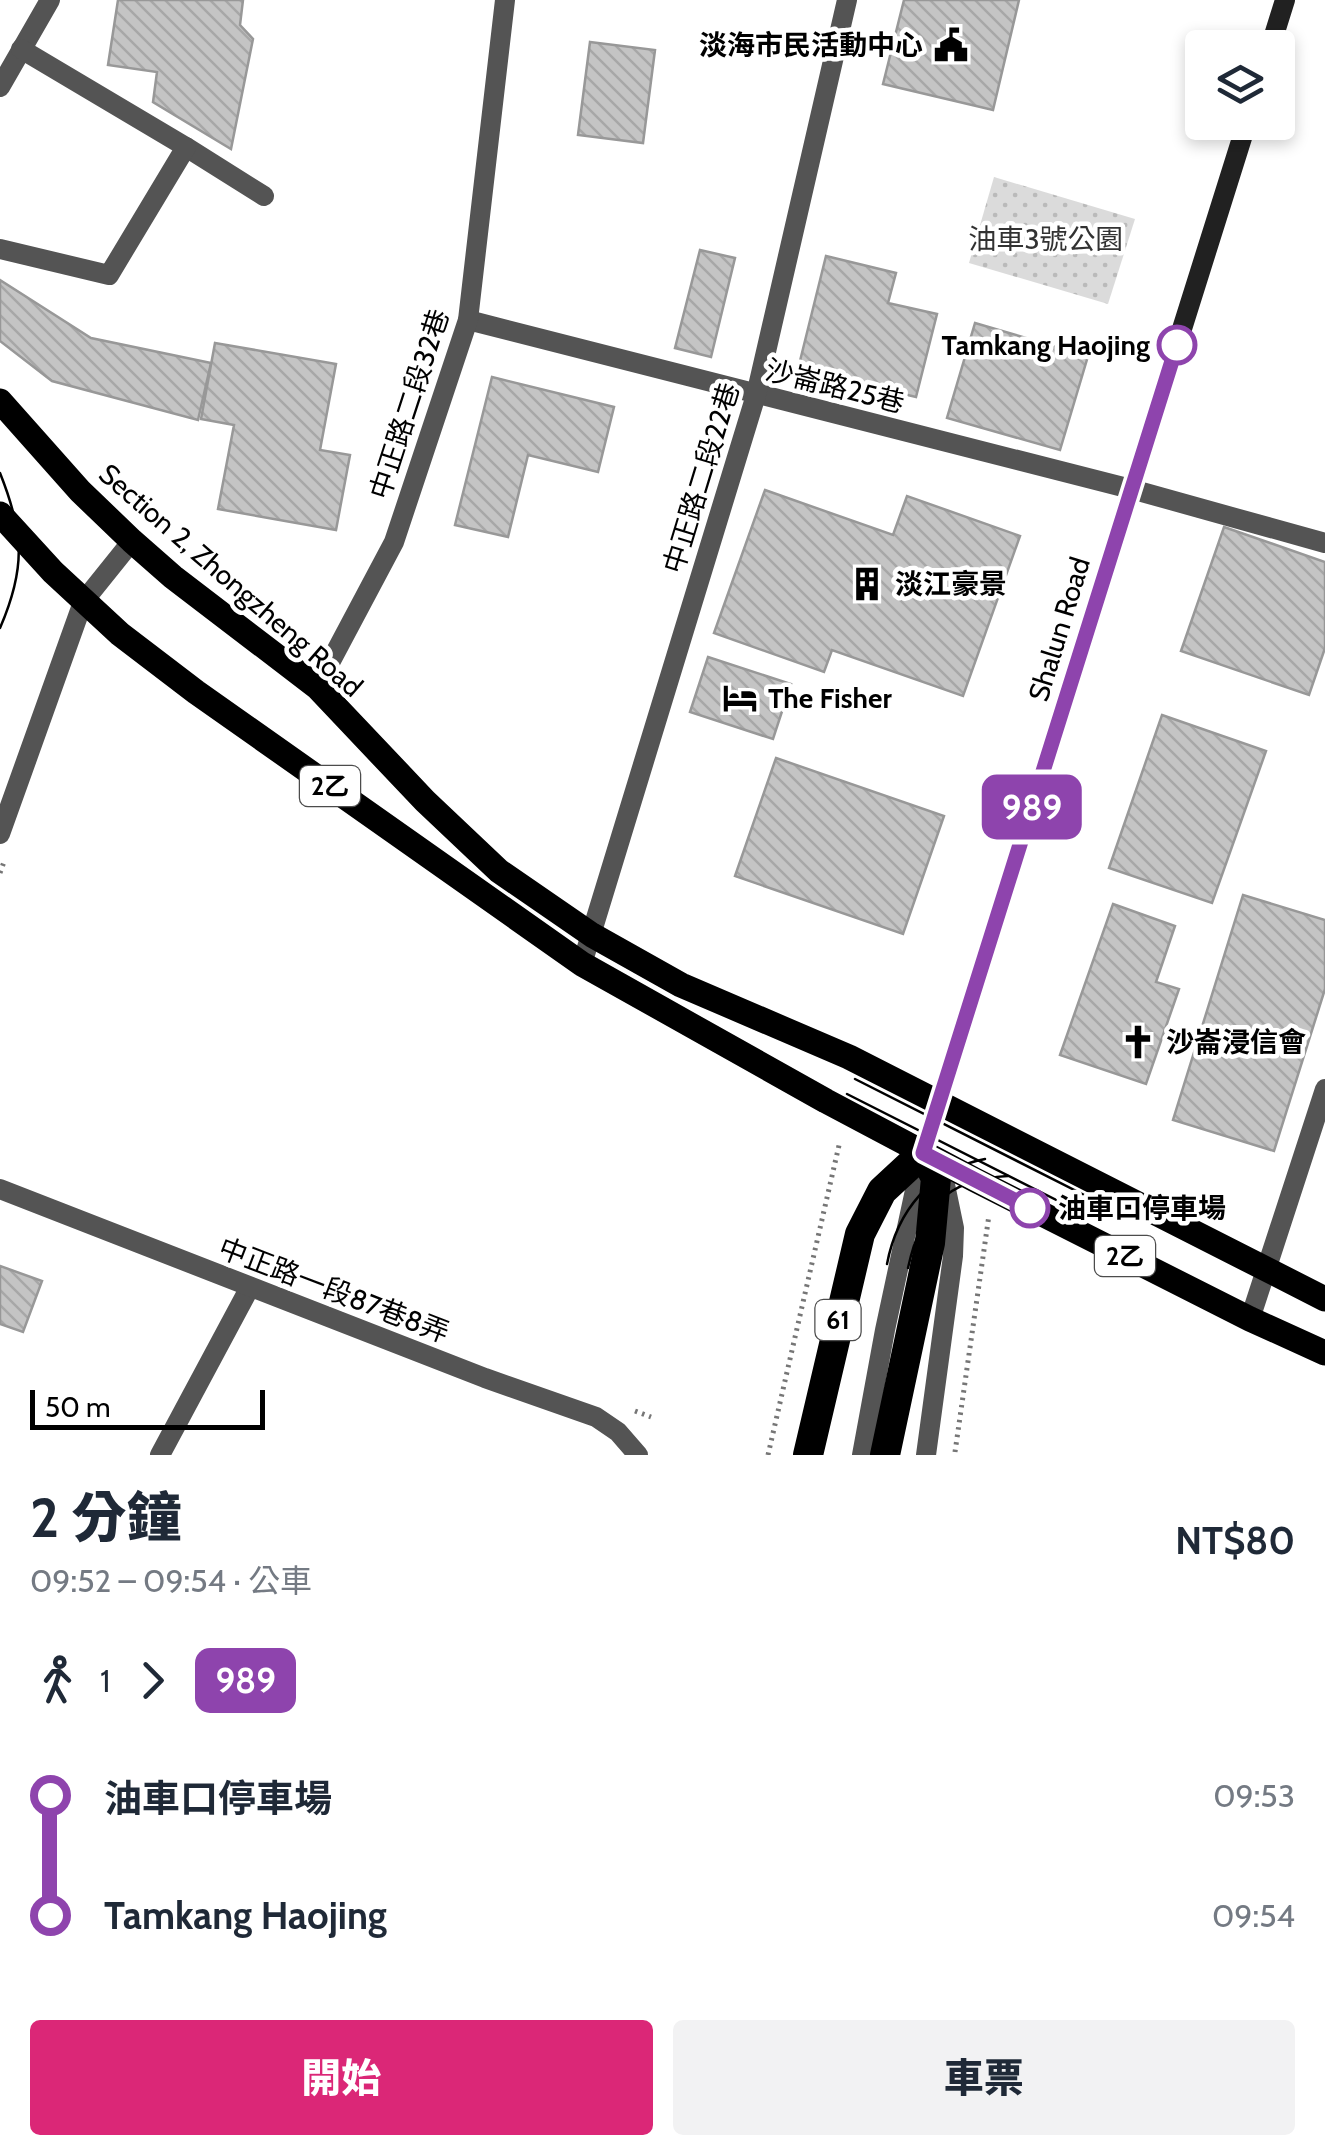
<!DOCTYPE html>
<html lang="zh-TW">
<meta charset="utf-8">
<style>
body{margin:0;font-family:Cabin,"Noto Sans TC",sans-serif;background:#f2f2f3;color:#1f2937;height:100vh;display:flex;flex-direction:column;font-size:38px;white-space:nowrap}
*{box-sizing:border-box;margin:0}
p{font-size:32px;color:#747a83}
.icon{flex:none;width:55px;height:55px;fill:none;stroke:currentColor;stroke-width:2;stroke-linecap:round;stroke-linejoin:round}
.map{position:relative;height:1455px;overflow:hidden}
.sheet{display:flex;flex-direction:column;background:#fff;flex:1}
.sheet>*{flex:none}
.badge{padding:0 20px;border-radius:15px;font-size:35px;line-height:65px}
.fabs{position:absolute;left:1185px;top:30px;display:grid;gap:20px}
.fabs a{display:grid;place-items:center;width:110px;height:110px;border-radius:10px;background:#fff;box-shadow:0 5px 15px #0003;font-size:50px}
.scale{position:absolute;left:30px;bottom:25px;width:235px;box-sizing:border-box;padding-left:10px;border:5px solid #000;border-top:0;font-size:28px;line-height:35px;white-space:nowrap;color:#000;-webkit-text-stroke:8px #fff;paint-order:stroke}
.map>.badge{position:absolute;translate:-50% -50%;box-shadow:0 0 0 5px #fff}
.legs{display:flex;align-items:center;gap:15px;height:110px;padding:0 30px;font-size:32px}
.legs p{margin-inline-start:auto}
.head{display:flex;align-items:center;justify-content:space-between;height:170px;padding:0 30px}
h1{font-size:55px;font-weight:800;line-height:75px}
.button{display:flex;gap:20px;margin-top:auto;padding:20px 30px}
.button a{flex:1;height:115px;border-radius:10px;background:#db2777;color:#fff;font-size:40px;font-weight:800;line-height:115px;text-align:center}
.button a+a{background:#f2f2f3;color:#1f2937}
ul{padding:0 30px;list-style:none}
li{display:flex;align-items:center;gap:35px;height:120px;font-size:38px}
li i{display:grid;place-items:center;width:15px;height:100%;margin:0 12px;background:currentColor}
li i::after{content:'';width:25px;height:25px;margin:-12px;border:8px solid;border-radius:50%;background:#fff}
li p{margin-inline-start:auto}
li:first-child i{background:linear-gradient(#0000 50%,currentColor 0)}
li:last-child i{background:linear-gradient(currentColor 50%,#0000 0)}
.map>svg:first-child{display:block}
</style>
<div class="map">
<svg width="1325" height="1455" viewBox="0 0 1325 1455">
<defs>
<pattern id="park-dots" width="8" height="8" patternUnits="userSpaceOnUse" patternTransform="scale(2.5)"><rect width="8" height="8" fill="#dbdbdb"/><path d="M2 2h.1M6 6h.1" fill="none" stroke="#bababa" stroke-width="1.8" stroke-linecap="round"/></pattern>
<pattern id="building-back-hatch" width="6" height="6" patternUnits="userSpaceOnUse" patternTransform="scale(2.5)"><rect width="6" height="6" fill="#c4c4c4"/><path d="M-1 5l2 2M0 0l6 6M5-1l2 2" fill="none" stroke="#a7a7a7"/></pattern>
</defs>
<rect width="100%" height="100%" fill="#fff"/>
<polygon fill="url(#park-dots)" points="994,177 1135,219 1108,304 969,263"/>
<g fill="url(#building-back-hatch)" stroke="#989898" stroke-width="2.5">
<polygon points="118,0 243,0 240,25 253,39 231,149 153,102 157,72 108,65"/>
<polygon points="904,0 1019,0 993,110 883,84"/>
<polygon points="590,42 655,50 643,143 578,135"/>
<polygon points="700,250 735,258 711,357 675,348"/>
<polygon points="826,256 896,273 888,303 937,314 916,397 798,369"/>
<polygon points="0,280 91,338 211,363 198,420 52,381 0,341"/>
<polygon points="975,323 1088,356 1060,450 947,418"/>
<polygon points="215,343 336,364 320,450 350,455 336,530 218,509 234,425 201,419"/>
<polygon points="492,377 614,407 598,472 528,455 508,537 455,525"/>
<polygon points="765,490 893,535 907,496 1020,536 963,696 832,650 824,672 714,633"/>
<polygon points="1224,527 1325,562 1325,648 1309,695 1181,651"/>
<polygon points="708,657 791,684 773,739 690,712"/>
<polygon points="1162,715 1266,751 1212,903 1109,868"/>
<polygon points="776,758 944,816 903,934 735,876"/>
<polygon points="1243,895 1325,920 1325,989 1274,1151 1173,1120"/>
<polygon points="1113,904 1175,926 1156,982 1179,989 1146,1084 1060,1055"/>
<polygon points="0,1266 42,1281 23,1332 0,1324"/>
</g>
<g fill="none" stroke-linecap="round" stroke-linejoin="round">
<g stroke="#767676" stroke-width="5" stroke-dasharray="2.5 5" stroke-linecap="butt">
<polyline points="0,873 5,859"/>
<polyline points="635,1411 651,1417"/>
<polyline points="955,1452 989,1215"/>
<polyline points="768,1455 840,1141"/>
</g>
<g stroke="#545454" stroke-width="20">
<polyline points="160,1455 250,1287"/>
<polyline points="862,1455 885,1330 923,1153"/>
<polyline points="926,1455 953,1256 954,1228 943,1175"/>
</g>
<g stroke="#545454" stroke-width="20">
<polyline points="0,87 50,0"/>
<polyline points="186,147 264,196"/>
<polyline points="0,249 109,275 186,147 21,49"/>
<polyline points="468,320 1131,489 1325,543"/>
<polyline points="317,687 394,542 468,320 505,0"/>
<polyline points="0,834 83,602 132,541"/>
<polyline points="582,964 756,395 847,0"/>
<polyline points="0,1189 485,1378 596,1417 618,1432 638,1455"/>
<polyline points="1250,1319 1325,1089"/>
</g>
<g stroke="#212121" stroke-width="20">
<polyline points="1270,48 1285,0"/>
<polyline points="923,1153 1247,122"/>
</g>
<g stroke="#000" stroke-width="25">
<polyline points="0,401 80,491 132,541 173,577 317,687 425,801 499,871 592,935 681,985 849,1057 1325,1299"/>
<polyline points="0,514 53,572 120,634 196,692 582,964 826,1101 975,1180 1250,1319 1325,1353"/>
</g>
<polyline stroke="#000" stroke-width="30" points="808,1455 860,1234 882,1191 923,1153 936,1178 930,1243 885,1455"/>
<g stroke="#000" stroke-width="2.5">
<path d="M0,473C24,533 26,568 0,628"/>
<polyline points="855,1079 1098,1202"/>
<polyline points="847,1094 1090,1217"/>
<path d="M887,1264C897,1211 931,1169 985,1159"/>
<path d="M908,1268C921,1209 945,1179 1008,1176"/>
</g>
</g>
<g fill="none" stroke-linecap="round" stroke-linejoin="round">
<g stroke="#fff" stroke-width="22">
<polyline id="line-1" points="1030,1208 923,1153 1177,345"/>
</g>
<use href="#line-1" stroke="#8e44ad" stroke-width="15"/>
</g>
<defs>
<g id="civic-bare" transform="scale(2.7)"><path d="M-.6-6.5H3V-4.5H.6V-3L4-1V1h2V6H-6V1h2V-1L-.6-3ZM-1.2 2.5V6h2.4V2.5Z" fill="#000" stroke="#fff" stroke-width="2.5" paint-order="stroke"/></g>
<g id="building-bare" transform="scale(2.7)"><path d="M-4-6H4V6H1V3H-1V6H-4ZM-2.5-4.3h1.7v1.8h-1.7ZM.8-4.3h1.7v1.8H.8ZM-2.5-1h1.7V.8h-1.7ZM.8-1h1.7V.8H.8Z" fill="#000" stroke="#fff" stroke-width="2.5" paint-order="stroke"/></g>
<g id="hotel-bare" transform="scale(2.7)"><path d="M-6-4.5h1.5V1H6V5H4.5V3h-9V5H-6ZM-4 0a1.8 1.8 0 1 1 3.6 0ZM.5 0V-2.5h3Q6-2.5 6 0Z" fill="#000" stroke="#fff" stroke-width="2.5" paint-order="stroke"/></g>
<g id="church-bare" transform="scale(2.7)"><path d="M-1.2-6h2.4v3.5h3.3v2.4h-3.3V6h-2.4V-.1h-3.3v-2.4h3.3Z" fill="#000" stroke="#fff" stroke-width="2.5" paint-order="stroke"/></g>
</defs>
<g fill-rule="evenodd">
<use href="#civic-bare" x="951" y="45"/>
<use href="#building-bare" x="867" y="584"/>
<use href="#hotel-bare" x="740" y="698"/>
<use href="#church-bare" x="1138" y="1042"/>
</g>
<g fill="#fff" stroke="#8e44ad" stroke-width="5">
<circle cx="1177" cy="345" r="18"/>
<circle cx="1030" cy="1208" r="18"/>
</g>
<g text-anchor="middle" stroke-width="9" stroke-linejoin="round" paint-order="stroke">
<g fill="#fff" stroke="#4c4c4c" stroke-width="2.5">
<rect x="300" y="766" width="60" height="40" rx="8"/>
<rect x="1095" y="1236" width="60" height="40" rx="8"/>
<rect x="815.5" y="1300" width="45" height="40" rx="8"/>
</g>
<g font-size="25" font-weight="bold" fill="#000">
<text x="330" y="795">2乙</text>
<text x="1125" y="1265">2乙</text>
<text x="838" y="1329">61</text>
</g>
<g font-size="28" font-weight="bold" fill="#000" stroke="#fff" text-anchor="start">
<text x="923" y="55" text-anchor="end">淡海市民活動中心</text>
<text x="895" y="594">淡江豪景</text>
<text x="768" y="708">The Fisher</text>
<text x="1166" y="1052">沙崙浸信會</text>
</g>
<g font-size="28" fill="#323232" stroke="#fff">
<text x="1046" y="249">油車3號公園</text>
</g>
<g font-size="28" font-weight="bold" fill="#000" stroke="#fff" text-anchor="end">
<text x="1150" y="355">Tamkang Haojing</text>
<text x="1058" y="1218" text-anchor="start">油車口停車場</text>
</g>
<g font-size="28" fill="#000" stroke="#fff">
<text transform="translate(835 386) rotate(14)" y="10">沙崙路25巷</text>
<text transform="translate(409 404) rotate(-72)" y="10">中正路二段32巷</text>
<text transform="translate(701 478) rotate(-73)" y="10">中正路二段22巷</text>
<text transform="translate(231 580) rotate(41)" y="10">Section 2, Zhongzheng Road</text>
<text transform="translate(1059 629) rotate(-73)" y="10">Shalun Road</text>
<text transform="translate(334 1290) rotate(21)" y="10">中正路一段87巷8弄</text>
</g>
</g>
</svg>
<div class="fabs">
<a><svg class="icon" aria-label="layers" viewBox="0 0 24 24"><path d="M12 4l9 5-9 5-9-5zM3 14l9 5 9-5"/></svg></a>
</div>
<div class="scale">50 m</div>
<b class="badge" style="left:1032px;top:807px;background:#8e44ad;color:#fff">989</b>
</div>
<section class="sheet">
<div class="head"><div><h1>2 分鐘</h1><p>09:52 – 09:54 · 公車</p></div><b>NT$80</b></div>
<div class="legs"><svg class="icon" aria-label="walk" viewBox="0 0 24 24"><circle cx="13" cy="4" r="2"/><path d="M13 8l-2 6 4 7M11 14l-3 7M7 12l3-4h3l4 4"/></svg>1<svg class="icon" aria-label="forward" viewBox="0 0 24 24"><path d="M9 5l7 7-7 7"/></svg><b class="badge" style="background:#8e44ad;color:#fff">989</b></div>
<ul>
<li><i style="color:#8e44ad"></i><b>油車口停車場</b><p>09:53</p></li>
<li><i style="color:#8e44ad"></i><b>Tamkang Haojing</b><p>09:54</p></li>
</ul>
<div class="button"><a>開始</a><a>車票</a></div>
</section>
